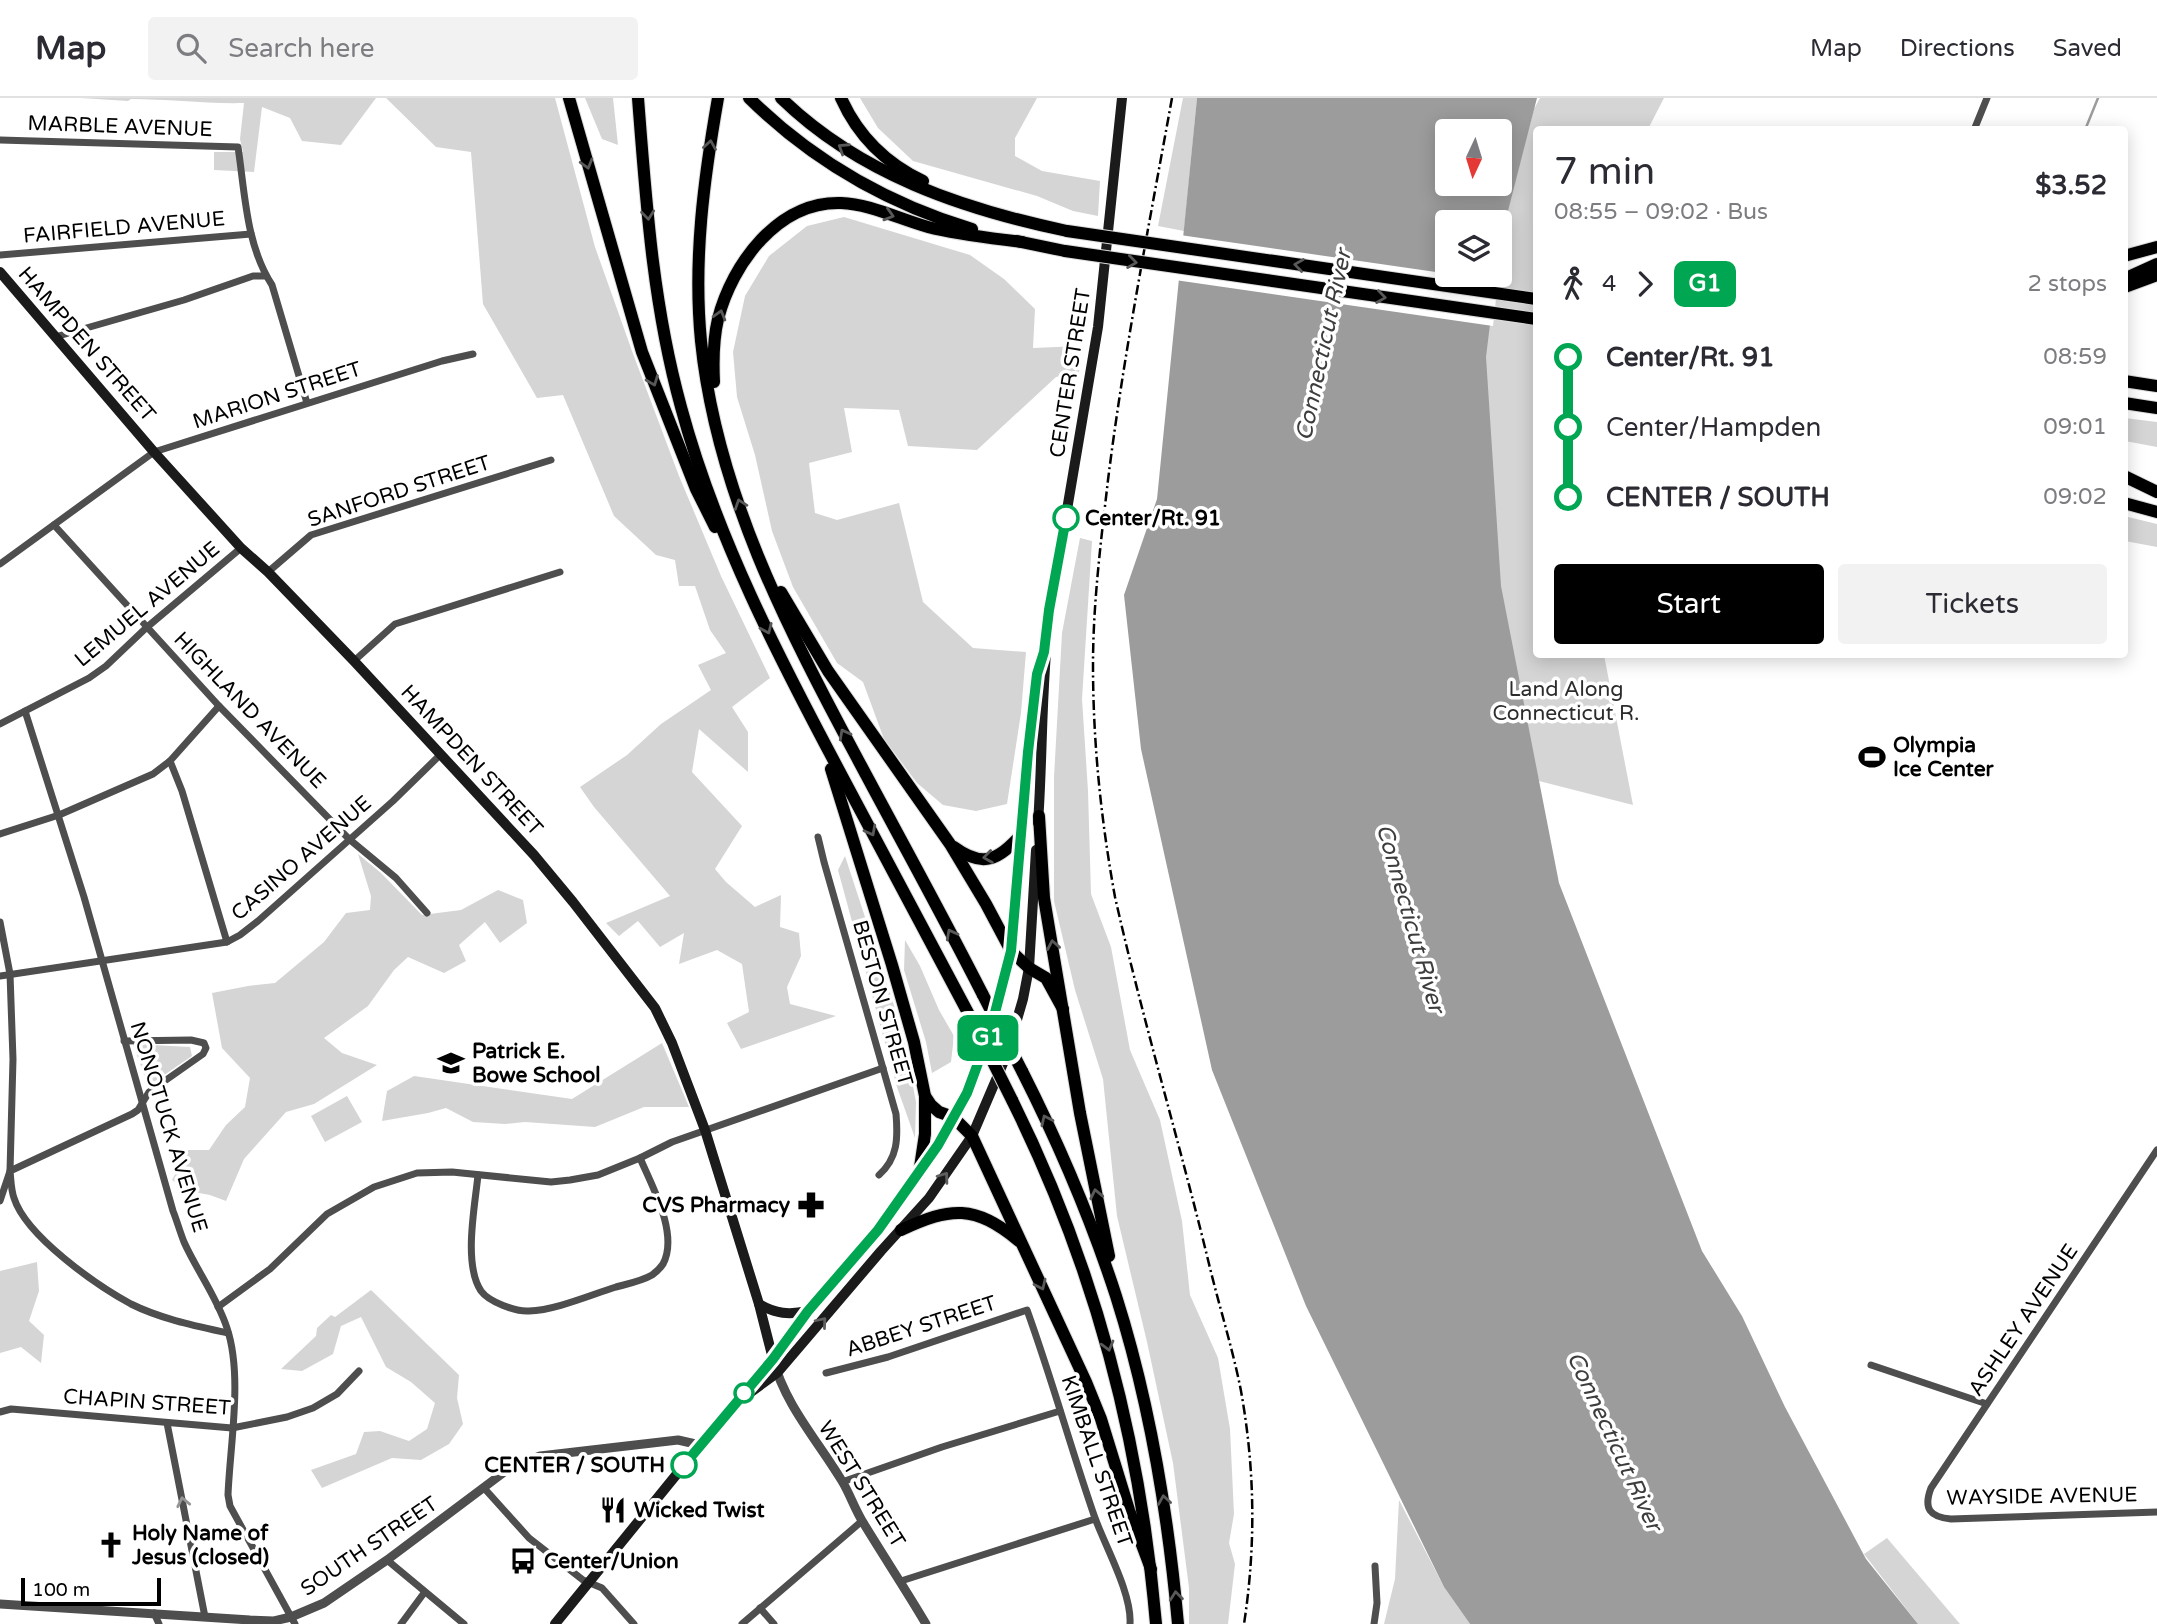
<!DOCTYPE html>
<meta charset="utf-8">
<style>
body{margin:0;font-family:"Varela Round",sans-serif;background:#f2f2f3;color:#2b2b33;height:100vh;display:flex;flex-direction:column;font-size:26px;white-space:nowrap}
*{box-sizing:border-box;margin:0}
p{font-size:23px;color:#7c7c81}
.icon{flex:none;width:38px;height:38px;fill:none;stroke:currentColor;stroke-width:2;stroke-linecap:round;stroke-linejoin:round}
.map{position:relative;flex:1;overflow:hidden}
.details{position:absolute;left:1533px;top:28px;width:595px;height:532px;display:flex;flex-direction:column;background:#fff;border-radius:7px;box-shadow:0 4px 18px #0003}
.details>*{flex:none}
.badge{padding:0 14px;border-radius:10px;font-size:24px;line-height:46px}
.needle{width:46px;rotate:184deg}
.buttons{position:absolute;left:1435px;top:21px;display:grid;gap:14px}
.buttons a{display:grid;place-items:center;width:77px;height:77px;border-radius:7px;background:#fff;box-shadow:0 4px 18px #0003;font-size:35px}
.scale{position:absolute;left:21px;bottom:18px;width:140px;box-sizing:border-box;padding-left:7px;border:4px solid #000;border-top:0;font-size:19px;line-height:24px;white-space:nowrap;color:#000;-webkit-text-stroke:5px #fff;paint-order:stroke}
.map>.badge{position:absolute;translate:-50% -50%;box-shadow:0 0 0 4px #fff}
.legs{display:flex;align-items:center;gap:10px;height:77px;padding:0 21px;font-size:23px}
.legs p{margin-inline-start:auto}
.head{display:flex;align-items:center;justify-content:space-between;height:119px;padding:0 21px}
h1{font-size:38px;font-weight:600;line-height:52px}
.primary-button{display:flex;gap:14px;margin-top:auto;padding:14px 21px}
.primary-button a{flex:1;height:80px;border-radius:7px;background:#000;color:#fff;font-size:28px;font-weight:600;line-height:80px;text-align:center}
.primary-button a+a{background:#f2f2f3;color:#2b2b33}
ul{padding:0 21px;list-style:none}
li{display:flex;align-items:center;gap:24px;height:70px;font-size:26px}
li i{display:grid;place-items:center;width:10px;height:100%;margin:0 9px;background:currentColor}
li i::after{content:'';width:18px;height:18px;margin:-9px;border:5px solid;border-radius:50%;background:#fff}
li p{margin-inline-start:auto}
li:first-child i{background:linear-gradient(#0000 50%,currentColor 0)}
li:last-child i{background:linear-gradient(currentColor 50%,#0000 0)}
header{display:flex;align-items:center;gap:42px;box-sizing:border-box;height:98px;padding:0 35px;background:#fff;border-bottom:2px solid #e1e1e2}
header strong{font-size:33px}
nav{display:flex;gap:38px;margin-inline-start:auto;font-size:24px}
.search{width:490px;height:63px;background:#f2f2f3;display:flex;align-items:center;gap:18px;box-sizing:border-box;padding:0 24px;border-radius:7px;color:#7c7c81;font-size:26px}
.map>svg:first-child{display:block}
</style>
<header>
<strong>Map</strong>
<div class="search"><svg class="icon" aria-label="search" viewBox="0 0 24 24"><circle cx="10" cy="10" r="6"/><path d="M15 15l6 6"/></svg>Search here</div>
<nav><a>Map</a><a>Directions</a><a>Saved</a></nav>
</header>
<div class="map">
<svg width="2157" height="1526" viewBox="0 0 2157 1526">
<rect width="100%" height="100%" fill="#fff"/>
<g fill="#d5d5d5">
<path d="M81,0H376L341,47L302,43L290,20L262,9L254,74L214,72V54H243L240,41L244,5C206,6 169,1 131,1L128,3Z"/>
<polygon points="386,0 555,0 595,149 632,253 679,378 721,478 770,580 732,609 748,634 748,674 699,631 692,674 742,728 715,771 726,784 755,809 781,797 780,829 799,835 801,858 787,889 790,906 836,918 741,951 727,925 749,914 742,866 717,852 679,866 684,835 660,849 638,823 619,838 606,825 670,798 594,709 580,689 627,657 661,626 711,592 698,567 726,555 710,532 695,488 679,488 675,462 656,457 614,418 563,297 537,300 483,206 471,54 436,49"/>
<polygon points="585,0 613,0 618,47 602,41"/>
<polygon points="860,0 1037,0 1015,40 1015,58 1042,73 1100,83 1098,118 1073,113 1037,98 913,63 878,30"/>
<polygon points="1183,0 1197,0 1184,133 1158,128"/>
<polygon points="1540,0 1664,0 1648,31 1536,32 1536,556 1604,557 1633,707 1539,683 1518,604 1454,230 1463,177 1500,177 1500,139 1534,11"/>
<polygon points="844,119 970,157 1004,181 1035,211 1033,250 1081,248 1079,275 1056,279 977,352 908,348 899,312 844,310 852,354 809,365 815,415 837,422 899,405 923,504 973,550 1026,554 1021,615 1007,706 976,713 943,707 917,685 884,641 863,584 837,565 793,489 772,433 755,357 737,299 733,254 745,198 769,158 807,128"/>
<polygon points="2125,320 2157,324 2157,349 2125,343"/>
<polygon points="2124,418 2157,426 2157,449 2125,443"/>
<polygon points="1080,440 1092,443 1082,601 1088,693 1091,796 1111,849 1130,952 1160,1022 1182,1123 1190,1197 1218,1260 1230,1331 1234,1416 1229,1445 1235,1466 1228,1526 1189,1526 1189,1490 1173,1365 1147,1244 1117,1118 1103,981 1075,892 1054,803 1054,679 1062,535"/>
<polygon points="358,756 381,775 422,817 461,812 498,792 523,802 527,825 500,845 485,824 459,847 466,863 444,875 408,859 394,872 368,908 324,940 342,955 377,967 314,1006 286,1014 244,1061 226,1103 210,1097 188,1093 172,1082 188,1052 209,1052 226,1027 245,1009 250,980 222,950 212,895 248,888 275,885 324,844 346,815 370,812 371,798"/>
<polygon points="845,758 902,932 916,1004 915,1040 897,989 838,772"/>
<polygon points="905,842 920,868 939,912 954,938 951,964 932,975 926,944 904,872"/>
<polygon points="662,945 689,1009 644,1009 595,1029 525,1024 505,1026 473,1024 446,1010 428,1015 382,1023 387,993 414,978 572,1001"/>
<polygon points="133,946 190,949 192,958 148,988"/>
<polygon points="347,998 362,1024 325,1044 311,1018"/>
<polygon points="37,1164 39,1193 29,1223 44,1237 41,1265 21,1249 0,1255 0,1173"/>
<polygon points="371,1192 459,1277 457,1300 463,1326 449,1346 421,1362 392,1360 322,1390 311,1372 356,1356 364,1334 380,1333 409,1343 427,1331 435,1305 411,1284 386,1269 361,1219 341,1228 333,1256 302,1273 281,1271 316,1238 317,1230 331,1217 335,1219"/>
<polygon points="1399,1402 1444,1489 1470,1526 1384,1526 1395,1481"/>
<polygon points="1887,1440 1960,1526 1918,1526 1864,1456"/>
</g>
<path fill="#9c9c9c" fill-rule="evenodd" d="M1197,0H1537L1500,144V124H1447V177H1496L1486,259L1501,488L1559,785L1702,1153L1742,1218L1785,1309L1866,1461L1918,1526H1470L1444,1489L1306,1208L1212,972L1141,651L1124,497L1157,401ZM1447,33H1500V86H1447Z"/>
<polygon fill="#fff" points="1180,137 1498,183 1493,228 1175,182"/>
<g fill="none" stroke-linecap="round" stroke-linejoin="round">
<polyline stroke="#9c9c9c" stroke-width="2.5" points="2085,32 2098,0"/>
<g stroke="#dbdbdb" stroke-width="14">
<g id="motorway">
<polyline points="569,0 642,254 696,391 715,429"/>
<path d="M638,0C646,104 653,208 681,309C716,439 779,560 842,678C886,761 930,843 974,926"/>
<path d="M718,0C704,80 693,161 701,243C716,391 786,529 856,658C898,737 942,816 983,897"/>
<path d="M749,0C813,63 886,105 972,131"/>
<path d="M781,0C859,76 962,111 1067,133"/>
<path d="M841,0C858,38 885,65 923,83"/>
<polyline points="1017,143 1065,153"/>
<polyline points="2124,158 2157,149"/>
<polyline points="2124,181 2157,166"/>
<polyline points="2125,189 2157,177"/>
<polyline points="2124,283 2157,288"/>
<path d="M714,284C713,263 713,242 718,221C732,166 778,103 841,105C870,106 899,121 928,129C959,137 991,140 1022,144"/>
<polyline points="2124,305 2157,310"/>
<polyline points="2124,378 2157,394"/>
<polyline points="2124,405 2157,414"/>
<polyline points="781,494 828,573 950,746 986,806 1011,853 1029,870 1046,880 1063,911"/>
<polyline points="831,671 892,867 914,944 925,998 931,1007 939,1014 953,1019 972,1038 1086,1284 1101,1321 1129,1412 1151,1471"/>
<polyline points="1039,718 1044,800 1080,1015 1109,1158"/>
<path d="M954,749C984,771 999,761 1021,737"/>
<path d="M1022,973C1059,1046 1091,1121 1116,1198C1150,1305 1168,1415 1178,1526"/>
<path d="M1012,1002C1095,1169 1140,1341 1156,1526"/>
<polyline points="919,1076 925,1036 925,998"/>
<path d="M901,1132C951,1109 974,1106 1019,1143"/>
</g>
</g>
<g stroke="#4e4e4e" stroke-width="7">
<polyline points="1974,32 1987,0"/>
<path d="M0,42L238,49C245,95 246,147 272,187L307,305"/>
<polyline points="0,157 251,136"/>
<polyline points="55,239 184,202 253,178 266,178"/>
<polyline points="54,427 219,608 349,741 396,780 427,815"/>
<polyline points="0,466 154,354 442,263 473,256"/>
<polyline points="268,474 311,437 551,362"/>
<polyline points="354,563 395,526 560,474"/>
<path d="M25,613L84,799L173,1113C177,1123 180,1134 184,1144C197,1173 217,1199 227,1230C243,1278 230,1346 228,1397L230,1408L295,1526"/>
<polyline points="0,626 89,580 106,568 146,530 241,450"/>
<polyline points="170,663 182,693 227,844"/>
<polyline points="0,736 59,717 153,676 170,663 219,608"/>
<path d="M818,739L824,764L896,1016C898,1040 898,1060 879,1077"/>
<polyline points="0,824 10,876 13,961 10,1073 0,1103"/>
<polyline points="0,878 227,844 240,837 258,823 393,703 441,656"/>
<path d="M124,943L191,942L204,945L206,950L203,956L149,994L138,1012L132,1016L10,1073C11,1082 11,1092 14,1100C26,1138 96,1187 131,1206C161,1221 196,1228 228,1235"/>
<path d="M2157,1052L1931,1390C1923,1411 1930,1419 1951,1421L2157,1414"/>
<path d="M478,1077C475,1108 463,1166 481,1193C489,1204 516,1214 529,1213C556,1212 590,1197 616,1189C627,1186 642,1183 652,1177C655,1175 661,1169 663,1166C679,1136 652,1088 640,1060"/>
<polyline points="218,1209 270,1171 327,1116 374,1089 417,1075 452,1074 551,1084 570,1082 598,1077 640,1060 672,1044 883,970"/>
<polyline points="1871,1267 1987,1306"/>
<path d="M826,1275L888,1259L1027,1212C1052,1281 1071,1351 1095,1420C1106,1450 1132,1496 1130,1526"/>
<polyline points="0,1314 11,1311 35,1313 232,1330 287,1319 313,1310 337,1296 359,1273"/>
<polyline points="167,1325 205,1519"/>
<polyline points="842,1384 942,1349 1060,1313"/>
<polyline points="484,1390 529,1440 583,1482 602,1490 634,1526"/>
<polyline points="387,1462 464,1526"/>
<polyline points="901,1483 1095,1421"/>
<polyline points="760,1510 774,1526"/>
<polyline points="154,1515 159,1526"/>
<polyline points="401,1526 424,1495"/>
<polyline points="742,1526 862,1423"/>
<polyline points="1374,1526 1377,1505 1375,1468"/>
</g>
<g stroke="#4e4e4e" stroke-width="9">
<path d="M773,1261C785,1307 818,1343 842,1383C850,1396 855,1412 864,1426C884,1459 906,1492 926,1526"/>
<polyline points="0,1506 250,1522 274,1523 291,1519 324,1505 387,1462 511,1369 540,1358 678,1342 700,1347"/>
</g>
<g stroke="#1b1b1b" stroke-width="10">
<polyline points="0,174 154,354 241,450 268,474 354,563 534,757 573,804 655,910 672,945 705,1032 759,1206 773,1261"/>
<path d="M1038,725C1043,654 1041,583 1050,512L1098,229L1122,0"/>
<path d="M759,1206C776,1216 789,1217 808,1213"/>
<polyline points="733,1307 777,1275 881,1153 929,1100 972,1038 1007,956 1023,901 1029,870 1036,752"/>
<polyline points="555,1526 733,1307 773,1261 808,1213 878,1132 938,1047 967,995 991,930 1011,853 1028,654 1037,576 1041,563"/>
</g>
<use href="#motorway" stroke="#000" stroke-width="12"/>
<path stroke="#000" stroke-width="2.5" stroke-dasharray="10 3.5 2 3.5" stroke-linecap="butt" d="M1172,0C1149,127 1124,254 1108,382C1101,443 1093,505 1093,567C1093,645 1101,722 1115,799C1143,923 1180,1046 1210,1170C1220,1211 1233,1252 1241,1293C1255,1371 1256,1448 1244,1526"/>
<g stroke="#dbdbdb" stroke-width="14" stroke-linecap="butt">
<g id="motorway-bridge">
<polyline points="1067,133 1536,201"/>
<polyline points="1065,153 1536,221"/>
<polyline points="983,897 1022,973"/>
<polyline points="974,926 1012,1002"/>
</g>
</g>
<use href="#motorway-bridge" stroke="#000" stroke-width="12"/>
</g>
<defs><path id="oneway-chevron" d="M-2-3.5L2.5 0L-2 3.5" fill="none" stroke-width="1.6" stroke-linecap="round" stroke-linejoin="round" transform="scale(1.75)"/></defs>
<g stroke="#595959">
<use href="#oneway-chevron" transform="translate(710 47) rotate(-81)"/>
<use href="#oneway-chevron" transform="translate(843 50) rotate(-147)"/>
<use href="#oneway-chevron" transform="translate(587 66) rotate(74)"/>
<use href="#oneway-chevron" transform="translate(648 117) rotate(84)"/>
<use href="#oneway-chevron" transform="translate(889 117) rotate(17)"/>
<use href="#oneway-chevron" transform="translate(1132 164) rotate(8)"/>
<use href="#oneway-chevron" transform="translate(1299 167) rotate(-172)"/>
<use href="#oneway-chevron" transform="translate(1381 199) rotate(8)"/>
<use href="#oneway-chevron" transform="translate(720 217) rotate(-74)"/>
<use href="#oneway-chevron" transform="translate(653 283) rotate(69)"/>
<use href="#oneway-chevron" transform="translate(740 406) rotate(-109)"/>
<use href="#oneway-chevron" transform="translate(767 531) rotate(66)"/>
<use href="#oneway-chevron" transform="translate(844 636) rotate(-118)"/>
<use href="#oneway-chevron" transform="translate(871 733) rotate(62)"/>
<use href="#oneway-chevron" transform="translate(988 759) rotate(172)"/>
<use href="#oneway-chevron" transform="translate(951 836) rotate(-118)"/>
<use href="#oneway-chevron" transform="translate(1053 847) rotate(-100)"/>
<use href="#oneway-chevron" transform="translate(1046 1022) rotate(-115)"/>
<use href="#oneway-chevron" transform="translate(1096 1096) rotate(-102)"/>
<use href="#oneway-chevron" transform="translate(1041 1187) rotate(65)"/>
<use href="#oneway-chevron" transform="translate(1108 1248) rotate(75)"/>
<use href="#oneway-chevron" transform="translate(1164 1402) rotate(-99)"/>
<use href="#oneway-chevron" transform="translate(1176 1498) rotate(-96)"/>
</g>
<g stroke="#5f5f5f">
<use href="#oneway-chevron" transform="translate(944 1079) rotate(-54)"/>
<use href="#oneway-chevron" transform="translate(822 1224) rotate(-50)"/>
</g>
<use stroke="#959595" href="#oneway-chevron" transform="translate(183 1404) rotate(-102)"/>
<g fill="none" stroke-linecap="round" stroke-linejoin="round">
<g stroke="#fff" stroke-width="16">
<polyline id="line-1" points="684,1367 773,1261 808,1213 878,1132 938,1047 967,995 991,930 1011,853 1028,654 1037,576 1044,554 1049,512 1066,420"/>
</g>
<use href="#line-1" stroke="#00a651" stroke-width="10"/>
</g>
<defs>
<g id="stadium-bare" transform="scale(2.1)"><path d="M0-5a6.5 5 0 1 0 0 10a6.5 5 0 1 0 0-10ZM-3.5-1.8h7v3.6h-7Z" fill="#000" stroke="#fff" stroke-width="2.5" paint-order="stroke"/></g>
<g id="school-bare" transform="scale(2.1)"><path d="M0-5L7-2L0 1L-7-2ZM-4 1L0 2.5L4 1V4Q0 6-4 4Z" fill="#000" stroke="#fff" stroke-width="2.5" paint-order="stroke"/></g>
<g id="pharmacy-bare" transform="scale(2.1)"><path d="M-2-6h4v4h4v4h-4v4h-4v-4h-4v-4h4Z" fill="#000" stroke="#fff" stroke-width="2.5" paint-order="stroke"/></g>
<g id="restaurant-bare" transform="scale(2.1)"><path d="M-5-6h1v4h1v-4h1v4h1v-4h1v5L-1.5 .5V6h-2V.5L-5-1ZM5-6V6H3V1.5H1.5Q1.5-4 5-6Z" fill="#000" stroke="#fff" stroke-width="2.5" paint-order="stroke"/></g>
<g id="church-bare" transform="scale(2.1)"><path d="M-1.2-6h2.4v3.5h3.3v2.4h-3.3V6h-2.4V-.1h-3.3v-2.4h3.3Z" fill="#000" stroke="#fff" stroke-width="2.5" paint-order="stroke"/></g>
<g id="bus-bare" transform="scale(2.1)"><path d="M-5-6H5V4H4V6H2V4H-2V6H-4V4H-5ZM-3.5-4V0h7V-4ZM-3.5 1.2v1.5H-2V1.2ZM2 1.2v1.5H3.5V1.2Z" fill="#000" stroke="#fff" stroke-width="2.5" paint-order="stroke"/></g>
</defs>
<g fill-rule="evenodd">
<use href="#stadium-bare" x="1872" y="659"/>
<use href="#school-bare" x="451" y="965"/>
<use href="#pharmacy-bare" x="811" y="1107"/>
<use href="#restaurant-bare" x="613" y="1412"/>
<use href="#church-bare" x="111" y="1447"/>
<use href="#bus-bare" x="523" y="1463"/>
</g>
<g fill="#fff" stroke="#00a651" stroke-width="3.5">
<circle cx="1066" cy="420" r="12"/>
<circle cx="744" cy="1295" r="9"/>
<circle cx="684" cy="1367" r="12"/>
</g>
<g text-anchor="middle" stroke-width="7" stroke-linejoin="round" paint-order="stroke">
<g font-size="21" fill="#000" stroke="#fff">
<text transform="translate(120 28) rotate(2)" y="7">MARBLE AVENUE</text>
<text transform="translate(124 129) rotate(-5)" y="7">FAIRFIELD AVENUE</text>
<text transform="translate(87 246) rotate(49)" y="7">HAMPDEN STREET</text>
<text transform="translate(1070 275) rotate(-81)" y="7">CENTER STREET</text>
<text transform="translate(277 297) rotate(-18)" y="7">MARION STREET</text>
<text transform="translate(399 393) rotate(-18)" y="7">SANFORD STREET</text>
<text transform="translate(147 506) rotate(-40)" y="7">LEMUEL AVENUE</text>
<text transform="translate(250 612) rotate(46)" y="7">HIGHLAND AVENUE</text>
<text transform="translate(472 662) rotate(47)" y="7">HAMPDEN STREET</text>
<text transform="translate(301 760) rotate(-41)" y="7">CASINO AVENUE</text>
<text transform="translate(883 905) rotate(74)" y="7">BESTON STREET</text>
<text transform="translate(169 1029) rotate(73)" y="7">NONOTUCK AVENUE</text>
<text transform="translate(2023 1222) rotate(-56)" y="7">ASHLEY AVENUE</text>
<text transform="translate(921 1228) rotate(-18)" y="7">ABBEY STREET</text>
<text transform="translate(147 1304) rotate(4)" y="7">CHAPIN STREET</text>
<text transform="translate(1097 1363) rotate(71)" y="7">KIMBALL STREET</text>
<text transform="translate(862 1386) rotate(58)" y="7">WEST STREET</text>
<text transform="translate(2042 1398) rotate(-1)" y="7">WAYSIDE AVENUE</text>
<text transform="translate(369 1448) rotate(-34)" y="7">SOUTH STREET</text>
</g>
<g font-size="21" font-weight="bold" fill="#000" stroke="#fff" text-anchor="start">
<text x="1085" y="427">Center/Rt. 91</text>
<text x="665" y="1374" text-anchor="end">CENTER / SOUTH</text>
</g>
<g font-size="21" fill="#2c2c2c" stroke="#fff">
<text x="1566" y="598">Land Along<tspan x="1566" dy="24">Connecticut R.</tspan></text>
</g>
<g font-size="21" font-weight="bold" fill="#000" stroke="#fff" text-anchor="start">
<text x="1893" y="654">Olympia<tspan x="1893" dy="24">Ice Center</tspan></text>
<text x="472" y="960">Patrick E.<tspan x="472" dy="24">Bowe School</tspan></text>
<text x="790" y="1114" text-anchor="end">CVS Pharmacy</text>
<text x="634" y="1419">Wicked Twist</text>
<text x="132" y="1442">Holy Name of<tspan x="132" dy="24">Jesus (closed)</tspan></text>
<text x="544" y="1470">Center/Union</text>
</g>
<g font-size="23" font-style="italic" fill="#3d3d3d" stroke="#fff">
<text transform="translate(1323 247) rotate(-78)" y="8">Connecticut River</text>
<text transform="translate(1411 820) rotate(74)" y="8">Connecticut River</text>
<text transform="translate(1615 1343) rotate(65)" y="8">Connecticut River</text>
</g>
</g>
</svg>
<div class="buttons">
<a><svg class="needle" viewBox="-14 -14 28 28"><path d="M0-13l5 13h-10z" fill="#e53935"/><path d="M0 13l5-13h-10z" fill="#7c7c81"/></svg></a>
<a><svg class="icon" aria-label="layers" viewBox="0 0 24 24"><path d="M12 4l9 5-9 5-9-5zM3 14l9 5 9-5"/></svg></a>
</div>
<div class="scale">100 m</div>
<b class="badge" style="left:988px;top:940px;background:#00a651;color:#fff">G1</b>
<section class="details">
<div class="head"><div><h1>7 min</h1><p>08:55 – 09:02 · Bus</p></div><b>$3.52</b></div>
<div class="legs"><svg class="icon" aria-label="walk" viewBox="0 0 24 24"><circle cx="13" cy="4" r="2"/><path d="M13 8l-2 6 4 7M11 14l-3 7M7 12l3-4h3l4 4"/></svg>4<svg class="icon" aria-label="forward" viewBox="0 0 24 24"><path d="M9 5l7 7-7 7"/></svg><b class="badge" style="background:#00a651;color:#fff">G1</b><p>2 stops</p></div>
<ul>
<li><i style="color:#00a651"></i><b>Center/Rt. 91</b><p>08:59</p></li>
<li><i style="color:#00a651"></i><span>Center/Hampden</span><p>09:01</p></li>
<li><i style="color:#00a651"></i><b>CENTER / SOUTH</b><p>09:02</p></li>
</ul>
<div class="primary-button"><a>Start</a><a>Tickets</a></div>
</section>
</div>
